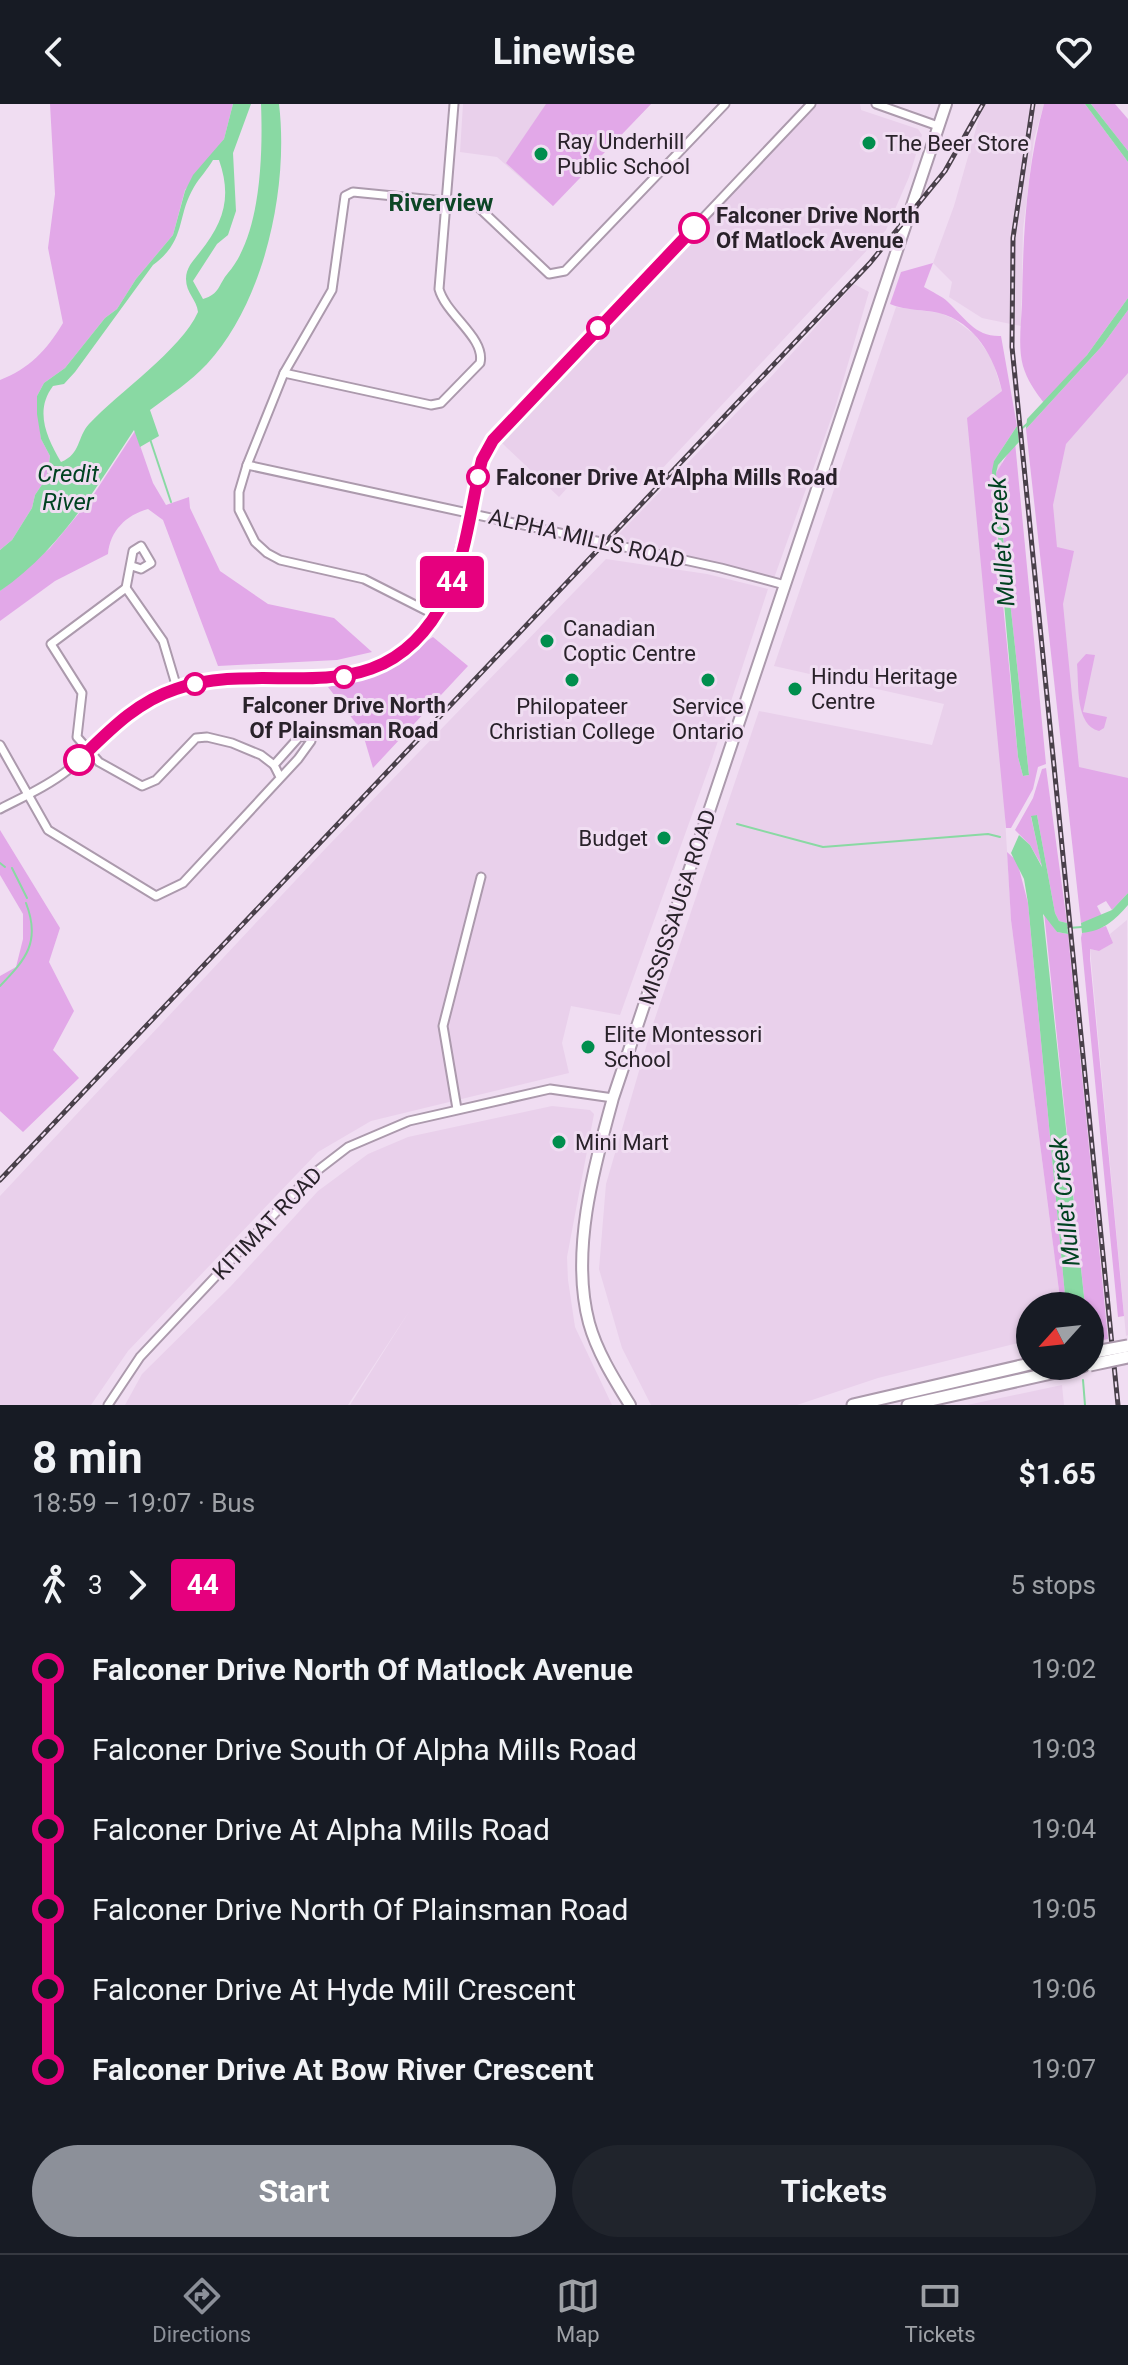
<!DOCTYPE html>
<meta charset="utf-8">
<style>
body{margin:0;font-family:Roboto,sans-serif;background:#20242c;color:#f1f3f6;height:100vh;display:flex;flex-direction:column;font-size:30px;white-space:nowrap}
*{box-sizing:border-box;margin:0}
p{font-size:26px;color:#9ea1a6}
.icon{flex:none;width:44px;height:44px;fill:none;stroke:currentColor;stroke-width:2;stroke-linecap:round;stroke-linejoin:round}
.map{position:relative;height:1301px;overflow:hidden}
.side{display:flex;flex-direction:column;background:#171b24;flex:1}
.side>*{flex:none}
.badge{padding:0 16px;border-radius:6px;font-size:28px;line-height:52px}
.needle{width:52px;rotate:243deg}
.buttons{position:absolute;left:1016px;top:1188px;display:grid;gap:16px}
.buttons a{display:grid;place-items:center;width:88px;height:88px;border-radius:50%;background:#171b24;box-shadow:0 2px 6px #0004;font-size:40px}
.map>.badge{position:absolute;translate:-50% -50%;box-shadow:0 0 0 4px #fff}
.legs{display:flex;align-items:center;gap:12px;height:88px;padding:0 32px;font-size:26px}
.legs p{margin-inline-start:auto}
.headline{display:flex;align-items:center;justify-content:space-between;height:136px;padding:0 32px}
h1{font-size:44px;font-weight:700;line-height:60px}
.primary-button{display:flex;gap:16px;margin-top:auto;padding:16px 32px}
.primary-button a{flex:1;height:92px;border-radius:48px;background:#8c9099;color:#fff;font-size:32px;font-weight:700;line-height:92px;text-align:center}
.primary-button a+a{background:#20242c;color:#f1f3f6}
ul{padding:0 32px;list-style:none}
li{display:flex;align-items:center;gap:28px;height:80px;font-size:30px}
li i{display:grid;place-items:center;width:12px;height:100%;margin:0 10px;background:currentColor}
li i::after{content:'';width:20px;height:20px;margin:-10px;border:6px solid;border-radius:50%;background:#171b24}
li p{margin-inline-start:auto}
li:first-child i{background:linear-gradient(#0000 50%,currentColor 0)}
li:last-child i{background:linear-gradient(currentColor 50%,#0000 0)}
header{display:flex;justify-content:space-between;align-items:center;height:104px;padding:0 32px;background:#171b24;font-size:36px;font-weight:700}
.dock{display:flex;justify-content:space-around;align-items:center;height:112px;border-top:2px solid #363941;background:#171b24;font-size:22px;color:#9ea1a6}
.dock a{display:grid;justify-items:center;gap:4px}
.dock .selected{color:#8c9099}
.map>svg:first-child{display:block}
</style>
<header><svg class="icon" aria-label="back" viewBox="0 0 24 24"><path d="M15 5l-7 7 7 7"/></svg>Linewise<svg class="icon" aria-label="heart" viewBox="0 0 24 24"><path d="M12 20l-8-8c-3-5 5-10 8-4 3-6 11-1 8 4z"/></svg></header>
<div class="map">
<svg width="1128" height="1301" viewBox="0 0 1128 1301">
<rect width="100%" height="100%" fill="#f0ddf2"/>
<g fill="#e9d0eb">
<polygon points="463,0 651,0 553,102 497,53 460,48"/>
<polygon points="811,0 860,0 861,6 918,25 922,31 909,73 886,126 644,384 612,369 579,371 559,393 503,340 493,336"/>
<polygon points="983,0 1044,0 1034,35 1023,125 1021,222 982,214 949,193 952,178 933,159 954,102"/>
<polygon points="854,180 869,188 835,304 773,477 649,450 617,432 769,275"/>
<polygon points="896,203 940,209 954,215 975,231 992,255 1002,287 1002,661 1011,816 1061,1202 1030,1202 1030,1236 878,1274 797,1301 651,1301 622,1244 599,1165 606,1080 651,926 759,607 932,641 944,600 774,562"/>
<polygon points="1128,206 1128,686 1071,673 1037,338"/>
<polygon points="606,455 707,470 768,485 711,658 620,911 571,902 562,939 569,969 371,1017 318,1048 128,1247 91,1301 0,1301 0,1092 325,745"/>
<polygon points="1127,816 1128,1231 1126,1232 1090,845 1099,847 1112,839 1110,830"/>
<polygon points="552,1002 590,1006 594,1010 567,1153 568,1176 575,1223 612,1301 350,1301 410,1206 348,1301 125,1301 142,1270 231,1182 318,1087 368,1050 408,1033"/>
<polygon points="1062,1281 1064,1301 967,1301"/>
</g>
<g fill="#e2a8e8">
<path d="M50,0H233L224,35L185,86L173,131L136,175L117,205L105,214L65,264L44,279L37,292L41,335L50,352L47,373L35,391L32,404L12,436L0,446V276C29,265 47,246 63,219L48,144L55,90Z"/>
<polygon points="546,0 651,0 553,102 506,59"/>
<path d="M1044,0H1085L1128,58V194L1087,251L1044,299C1035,287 1027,276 1023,262C1018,244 1021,220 1022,201C1023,133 1026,66 1044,0Z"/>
<polygon points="1091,0 1115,0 1128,15 1128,47"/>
<path d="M933,159L924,183C932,188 942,192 948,198C965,214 975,233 1001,232L1017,322L994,357L993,398L1018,653L1023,672L1029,671L996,369L1015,338L1046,660L1038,663L1033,685L1011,724H1006L967,314L1002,287C995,254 975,218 939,209C923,205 906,207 890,200L901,168Z"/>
<polygon points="1128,206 1128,269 1066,340 1053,401 1057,443 1074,447 1063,500 1079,663 1128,674 1128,789 1112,806 1106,797 1097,802 1102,812 1081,819 1026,325 1102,242"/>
<path d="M135,327L153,379L166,401L189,393L190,404L220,467L268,500L334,514L372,548L337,556L218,562L163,416L148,405C126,411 110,427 108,450L55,477L0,517V487L50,444L90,396Z"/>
<polygon points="433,533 468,562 373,664 362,627 328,583 371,571"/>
<path d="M1086,550L1095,551L1083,608L1107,613L1104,624L1099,627C1075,621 1079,581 1077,560Z"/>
<polygon points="1046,664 1067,819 1059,817 1055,809 1037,711 1031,713 1042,762 1030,741 1015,726 1033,694 1042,665"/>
<polygon points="0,726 60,824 49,858 74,907 53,946 79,974 23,1028 0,1007 0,872 16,863 23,835 23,810 0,771"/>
<polygon points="1007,748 1017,757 1028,799 1066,1202 1061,1202 1011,816"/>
<polygon points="1044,808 1057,828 1068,830 1108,1235 1090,1239 1090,1202 1085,1202"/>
<polygon points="1106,822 1113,839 1099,847 1090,845 1090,855 1124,1212 1118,1213 1081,834 1082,829"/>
</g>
<g fill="#89d9a3" fill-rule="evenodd">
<path d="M233,0H251L233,49L236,107L228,131L217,140L193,177L203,195C220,190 218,181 228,169C261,131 263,50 261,0H279C289,83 265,197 207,260C190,278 170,291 150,306L159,332L140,343L134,326C95,385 60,446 0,487V446L12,436L32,404L35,391L47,373L50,352L41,335L37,310V292L44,279L65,264L105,214L117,205L136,175L173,131L185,87L193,71L224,35ZM213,56H219C232,93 224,118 200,148C194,156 186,163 186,175C186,189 197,196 198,208C181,246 119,288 89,320C77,333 81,350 61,358C47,334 34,307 53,282L64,280L75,268L153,161C187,136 176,113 194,83C200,73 208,65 213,56Z"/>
<polygon points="1085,0 1091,0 1128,47 1128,58"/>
<polygon points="1128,194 1128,206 1102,242 1026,325 1027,315 1087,251"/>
<polygon points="1017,322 1019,338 998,361 996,369 1029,671 1023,672 1018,653 992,367 994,357"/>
<polygon points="1037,711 1055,809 1059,817 1067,819 1068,830 1057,828 1043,810 1085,1202 1066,1202 1028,799 1024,775 1011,749 1019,731 1030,741 1042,763 1031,712"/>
<path d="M1128,789V801C1115,816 1103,827 1082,829L1081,819L1112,806Z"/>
</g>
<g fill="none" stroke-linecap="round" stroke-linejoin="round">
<g stroke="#89d9a3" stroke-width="2">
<polyline points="1018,328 1028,319"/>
<polyline points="150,335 171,398"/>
<polyline points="737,720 823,743 988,730 1000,733"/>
<polyline points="0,759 5,763"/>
<polyline points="12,764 27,794"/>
<polyline points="1068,824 1082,823"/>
<path d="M0,882C26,855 41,838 26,799"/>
<polyline points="1083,1276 1085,1301"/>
</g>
<g stroke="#ac9aad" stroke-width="11">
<g id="minor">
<polyline points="876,0 938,22"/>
<path d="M284,269L431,301L441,299L480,259C486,234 446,211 439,185L454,0"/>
<polyline points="247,361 721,464 785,481"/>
<polyline points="126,484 133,447 141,442 151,459 141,465 132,462"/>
<polyline points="435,511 364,475 280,456 267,449 255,438 239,406 239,388 247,361 284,269 332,186 345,92 353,88 475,100 549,170 565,167 725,0"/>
<polyline points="177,584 163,537 126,484 51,540 82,589 77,633 99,658 142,682 156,676 196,634 207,633 232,639 261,651 274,661"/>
<polyline points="0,641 48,726 156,792 183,779 298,655 311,637 309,632 299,633 274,661 280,673"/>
<path d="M0,705C23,693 48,682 68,666C103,637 129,603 173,586C215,570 262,578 305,577C449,573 453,464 482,356L493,336L811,0"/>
<polyline points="457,1005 443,922 481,773"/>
<polyline points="108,1301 140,1253 309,1073 348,1043 409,1017 550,985 613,994"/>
</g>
</g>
<g stroke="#ac9aad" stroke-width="14">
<path id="secondary" d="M630,1301C614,1275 597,1248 589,1219C570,1148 594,1063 613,994L946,0"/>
</g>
<g stroke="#ac9aad" stroke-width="15">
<g id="primary">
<polyline points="853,1301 1030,1260"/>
<polyline points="908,1301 1083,1262"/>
</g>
</g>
<use href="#minor" stroke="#fff" stroke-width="7"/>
<use href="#secondary" stroke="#fff" stroke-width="10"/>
<use href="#primary" stroke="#fff" stroke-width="11"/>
<g stroke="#49404a" stroke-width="5">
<g id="rail">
<polyline points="1033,0 1013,134 1012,243 1118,1301"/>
<polyline points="0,1076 870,159 945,67 983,0"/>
</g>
</g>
<use href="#rail" stroke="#f0ddf2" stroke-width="2" stroke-dasharray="6" stroke-linecap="butt"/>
<g stroke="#ac9aad" stroke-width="15" stroke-linecap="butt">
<g id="primary-bridge">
<polyline points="1090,1249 1128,1242"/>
<polyline points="1090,1261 1128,1253"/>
</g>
</g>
<use href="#primary-bridge" stroke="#fff" stroke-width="11"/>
</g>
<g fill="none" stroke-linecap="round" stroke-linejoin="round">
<g stroke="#fff" stroke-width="18">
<path id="line-1" d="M79,656C108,628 136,598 176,585C274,551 383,620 447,491C467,450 471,400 482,356L493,336L694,124"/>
</g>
<use href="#line-1" stroke="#e6007e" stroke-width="12"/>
</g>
<g fill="#008e4d" stroke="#f0ddf2" stroke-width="3">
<circle cx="869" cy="39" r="8"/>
<circle cx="541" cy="50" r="8"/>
<circle cx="547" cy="537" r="8"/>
<circle cx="572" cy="576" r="8"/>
<circle cx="708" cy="576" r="8"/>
<circle cx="795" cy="585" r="8"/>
<circle cx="664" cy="734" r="8"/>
<circle cx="588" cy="943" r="8"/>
<circle cx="559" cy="1038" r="8"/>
</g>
<g fill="#fff" stroke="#e6007e" stroke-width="4">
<circle cx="694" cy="124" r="14"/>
<circle cx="598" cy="224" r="10"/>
<circle cx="478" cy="373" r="10"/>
<circle cx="344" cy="573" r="10"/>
<circle cx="195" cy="580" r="10"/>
<circle cx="79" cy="656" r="14"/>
</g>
<g text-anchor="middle" stroke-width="6" stroke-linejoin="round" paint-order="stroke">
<g font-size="22" fill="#29222a" stroke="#f0ddf2" text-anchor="start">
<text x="557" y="45">Ray Underhill<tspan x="557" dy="25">Public School</tspan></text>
<text x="885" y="47">The Beer Store</text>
<text x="563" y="532">Canadian<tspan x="563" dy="25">Coptic Centre</tspan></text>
<text x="811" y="580">Hindu Heritage<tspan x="811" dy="25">Centre</tspan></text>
<text x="572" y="610" text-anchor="middle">Philopateer<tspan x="572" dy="25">Christian College</tspan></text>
<text x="708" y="610" text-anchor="middle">Service<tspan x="708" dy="25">Ontario</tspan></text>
<text x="648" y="742" text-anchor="end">Budget</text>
<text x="604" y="938">Elite Montessori<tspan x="604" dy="25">School</tspan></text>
<text x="575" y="1046">Mini Mart</text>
</g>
<g font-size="22" font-weight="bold" fill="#29222a" stroke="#f0ddf2" text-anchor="start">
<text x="716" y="119">Falconer Drive North<tspan x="716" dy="25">Of Matlock Avenue</tspan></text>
<text x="496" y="381">Falconer Drive At Alpha Mills Road</text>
<text x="344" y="609" text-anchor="middle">Falconer Drive North<tspan x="344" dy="25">Of Plainsman Road</tspan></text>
</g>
<g font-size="22" fill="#29222a" stroke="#f0ddf2">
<text transform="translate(587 434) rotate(13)" y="8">ALPHA MILLS ROAD</text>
<text transform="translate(677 803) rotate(-72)" y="8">MISSISSAUGA ROAD</text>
<text transform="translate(267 1119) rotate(-46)" y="8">KITIMAT ROAD</text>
</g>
<g font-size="24" font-weight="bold" fill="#0d4626" stroke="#f0ddf2">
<text x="441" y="107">Riverview</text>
</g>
<g font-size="24" font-style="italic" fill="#014321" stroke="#f0ddf2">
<text x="68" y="378">Credit<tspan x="68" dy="28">River</tspan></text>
<text transform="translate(1002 438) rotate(-94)" y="8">Mullet Creek</text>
<text transform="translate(1065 1098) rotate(-96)" y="8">Mullet Creek</text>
</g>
</g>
</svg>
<div class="buttons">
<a><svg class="needle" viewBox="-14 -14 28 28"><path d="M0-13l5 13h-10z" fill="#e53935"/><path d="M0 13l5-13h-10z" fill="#9ea1a6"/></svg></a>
</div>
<b class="badge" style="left:452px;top:478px;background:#e6007e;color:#fff">44</b>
</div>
<section class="side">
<div class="headline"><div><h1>8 min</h1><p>18:59 – 19:07 · Bus</p></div><b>$1.65</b></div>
<div class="legs"><svg class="icon" aria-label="walk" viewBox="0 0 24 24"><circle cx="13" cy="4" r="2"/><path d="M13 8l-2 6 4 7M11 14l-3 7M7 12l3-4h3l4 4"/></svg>3<svg class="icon" aria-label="forward" viewBox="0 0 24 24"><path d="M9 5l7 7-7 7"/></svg><b class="badge" style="background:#e6007e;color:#fff">44</b><p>5 stops</p></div>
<ul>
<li><i style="color:#e6007e"></i><b>Falconer Drive North Of Matlock Avenue</b><p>19:02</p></li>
<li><i style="color:#e6007e"></i><span>Falconer Drive South Of Alpha Mills Road</span><p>19:03</p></li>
<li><i style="color:#e6007e"></i><span>Falconer Drive At Alpha Mills Road</span><p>19:04</p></li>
<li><i style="color:#e6007e"></i><span>Falconer Drive North Of Plainsman Road</span><p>19:05</p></li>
<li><i style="color:#e6007e"></i><span>Falconer Drive At Hyde Mill Crescent</span><p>19:06</p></li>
<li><i style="color:#e6007e"></i><b>Falconer Drive At Bow River Crescent</b><p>19:07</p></li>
</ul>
<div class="primary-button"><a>Start</a><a>Tickets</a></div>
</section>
<nav class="dock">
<a class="selected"><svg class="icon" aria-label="directions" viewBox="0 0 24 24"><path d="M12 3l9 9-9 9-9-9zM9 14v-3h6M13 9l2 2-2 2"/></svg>Directions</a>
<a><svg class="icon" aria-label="map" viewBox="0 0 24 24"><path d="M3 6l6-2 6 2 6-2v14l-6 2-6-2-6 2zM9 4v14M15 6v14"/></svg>Map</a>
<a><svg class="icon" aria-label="tickets" viewBox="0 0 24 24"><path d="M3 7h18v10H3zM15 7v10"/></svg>Tickets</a>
</nav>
